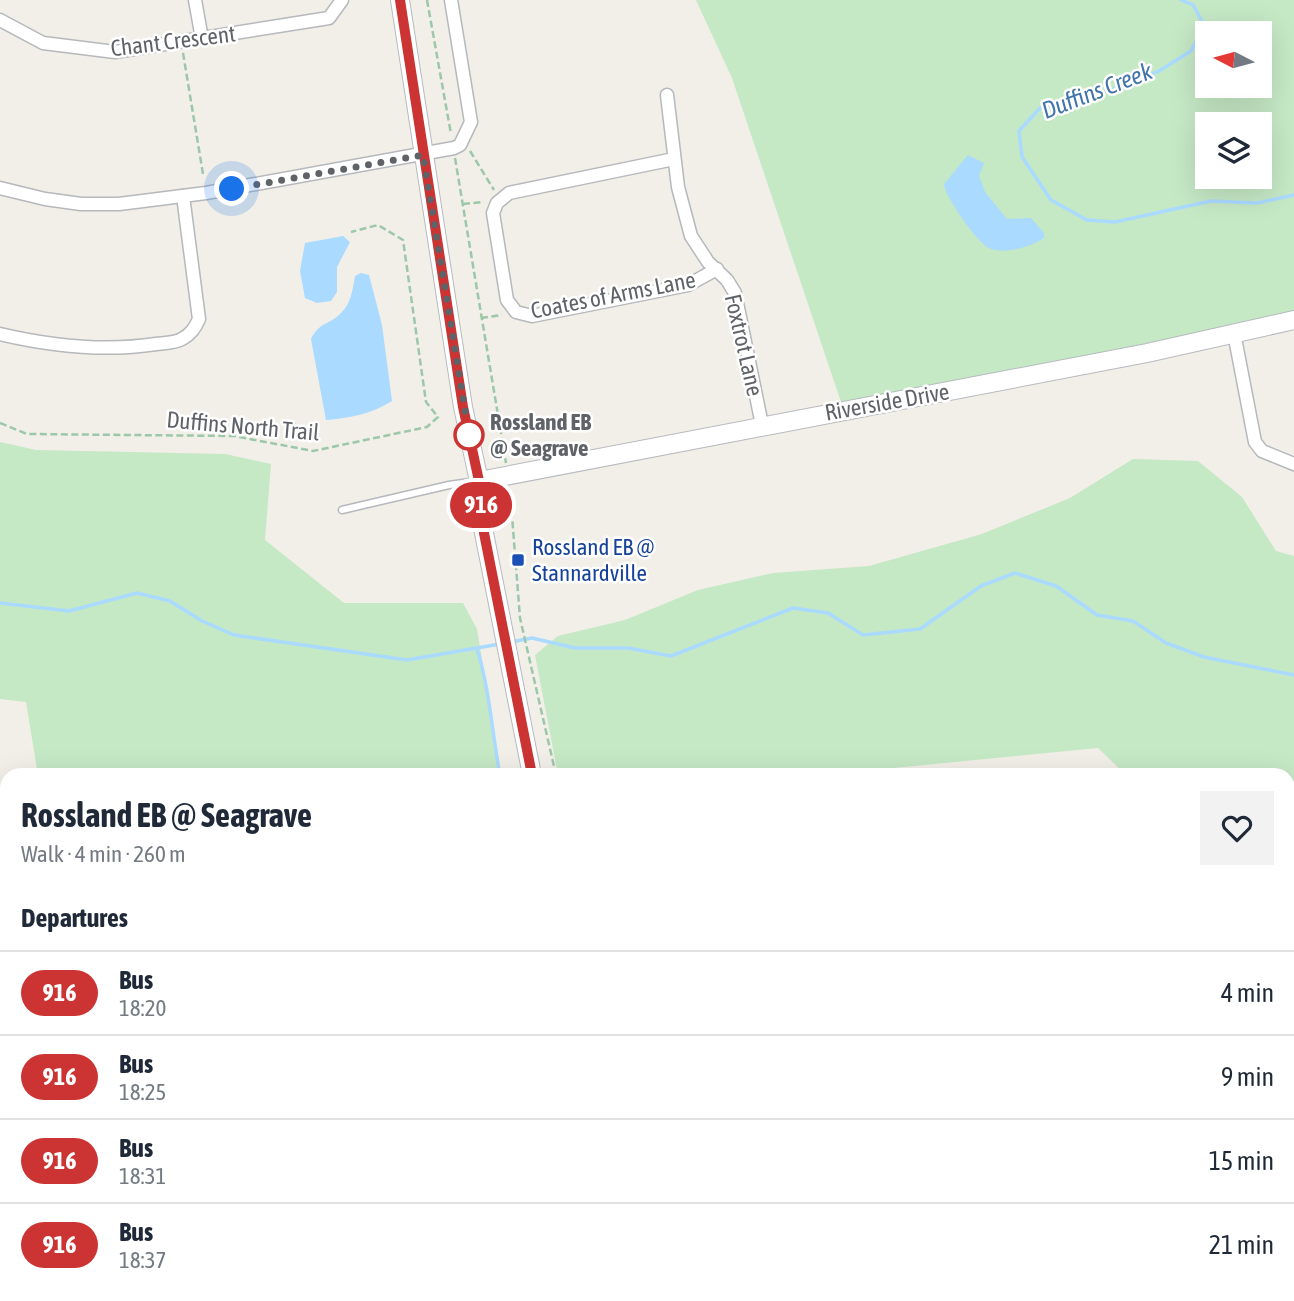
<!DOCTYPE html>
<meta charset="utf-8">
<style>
body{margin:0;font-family:"Asap Condensed",sans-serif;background:#f2f2f3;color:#1f2937;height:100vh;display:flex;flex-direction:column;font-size:26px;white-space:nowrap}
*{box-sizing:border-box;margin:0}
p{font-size:23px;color:#747a83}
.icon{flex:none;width:38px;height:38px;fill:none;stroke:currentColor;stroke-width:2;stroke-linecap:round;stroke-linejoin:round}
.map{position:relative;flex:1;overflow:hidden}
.drawer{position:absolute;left:0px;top:768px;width:1295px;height:534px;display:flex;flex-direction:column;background:#fff;border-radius:21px 21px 0 0;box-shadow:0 7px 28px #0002}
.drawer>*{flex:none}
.badge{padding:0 14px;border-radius:23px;font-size:24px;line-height:46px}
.needle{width:46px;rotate:276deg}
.buttons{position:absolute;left:1195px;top:21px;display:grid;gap:14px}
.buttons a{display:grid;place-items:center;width:77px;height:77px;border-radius:0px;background:#fff;box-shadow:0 7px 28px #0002;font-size:35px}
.you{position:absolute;width:35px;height:35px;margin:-18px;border:5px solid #fff;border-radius:50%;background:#1a73e8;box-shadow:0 0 0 10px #1a73e833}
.map>.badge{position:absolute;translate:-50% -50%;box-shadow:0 0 0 4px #fff}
h2{padding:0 21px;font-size:26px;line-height:63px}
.round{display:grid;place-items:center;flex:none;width:74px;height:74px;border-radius:0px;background:#f2f2f3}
.head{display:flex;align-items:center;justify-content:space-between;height:119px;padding:0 21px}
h1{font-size:33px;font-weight:700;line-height:52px}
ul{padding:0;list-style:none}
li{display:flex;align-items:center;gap:21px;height:84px;padding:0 21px;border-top:2px solid #e0e1e3}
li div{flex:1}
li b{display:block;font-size:26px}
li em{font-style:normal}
li .badge{min-width:77px;font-weight:700;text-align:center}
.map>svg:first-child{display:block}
</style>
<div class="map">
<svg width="1294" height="1301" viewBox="0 0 1294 1301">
<rect width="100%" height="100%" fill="#f1efe8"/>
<g fill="#c5e8c5" fill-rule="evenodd">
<path d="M696,0H1294V312L843,408L732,78ZM1208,33H1260V86H1208ZM1208,124H1260V177H1208Z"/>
<polygon points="0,442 36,450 225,454 271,464 265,540 344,603 463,603 477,629 501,775 38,775 26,702 0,699"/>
<polygon points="1133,459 1198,461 1242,497 1276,551 1294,556 1294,859 1288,857 1288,775 1126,775 1098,748 822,775 558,775 535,655 558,636 625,620 698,590 773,573 869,566 982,534 1070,498"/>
<polygon points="1288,1086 1294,1086 1294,1169 1288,1171"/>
</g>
<g fill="#aadaff">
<path d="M968,155L984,163L979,176L985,192L1007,219L1031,218L1044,233V238C1030,247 1007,254 991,249C978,245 950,202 945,189L944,184Z"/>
<polygon points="343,236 350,242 337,267 337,292 331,301 317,303 305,298 300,271 305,243"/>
<path d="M361,273L369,275L382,325L392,401C371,414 350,418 326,420L311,339C320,321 330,325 341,313C351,304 353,288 355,276Z"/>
<polygon points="459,1295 556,1295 562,1301 452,1301"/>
</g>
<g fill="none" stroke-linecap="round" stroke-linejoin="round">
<g stroke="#aadaff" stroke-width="3.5">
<polyline points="1181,0 1193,5 1204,25 1191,51 1159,71 1125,86 1040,108 1019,131 1022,157 1051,200 1087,220 1115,222 1211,201 1257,203 1294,195"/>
<polyline points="0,603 69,611 137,593 170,601 202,621 234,635 407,660 500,644"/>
<polyline points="511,642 532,638 575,648 628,648 671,656 793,608 828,613 863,635 920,629 981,586 1015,573 1056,586 1097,615 1133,621 1166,643 1204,657 1294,675"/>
<path d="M477,649C489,687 492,730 499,770L495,775"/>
<polyline points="0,941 7,933"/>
</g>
<g stroke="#b5b8bc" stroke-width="9">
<polyline id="lane" points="342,510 449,485 477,481"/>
</g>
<g stroke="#b5b8bc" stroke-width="15">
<g id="street">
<polyline points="195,0 202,39"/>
<polyline points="0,20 43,43 115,52 329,18 342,0"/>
<polyline points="667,95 678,187 691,236 708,262 727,280 735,293 762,425"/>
<polyline points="674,159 509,193 497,203 493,213 507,300 516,312 532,316 688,285 717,269"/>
<polyline points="0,188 45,199 81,204 119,204 206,193 454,148 460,145 471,122 451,0"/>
<polyline points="1234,333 1255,442 1262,451 1294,464"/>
<path d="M0,334C51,346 104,352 156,344C164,343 175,343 182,339C191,334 195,328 199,319L183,196"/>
<polyline points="1288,916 1294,915"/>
<polyline points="1288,1283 1294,1282"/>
<polyline points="990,1296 993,1301"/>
<polyline points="1190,1301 1194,1295"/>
</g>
</g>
<g stroke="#b6babf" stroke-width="20">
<g id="secondary">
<polyline points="400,0 463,407 479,481 484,533 532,775"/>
<polyline points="479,481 1147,353 1294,320"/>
<polyline points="636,1295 638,1301"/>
</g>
</g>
<g stroke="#9cc7a9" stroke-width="2.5" stroke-dasharray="7 3.5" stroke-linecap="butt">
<polyline points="427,0 451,134"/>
<polyline points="183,53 203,174"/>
<polyline points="470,151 494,190"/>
<polyline points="455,158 506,463"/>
<polyline points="463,204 484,202"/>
<polyline points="481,318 502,315"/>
<polyline points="0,423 27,434 234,436 313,451 427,427 438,417 426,402 403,240 378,225 351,232"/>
<polyline points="510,490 520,618 556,775"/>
<polyline points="595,1295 596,1301"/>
<polyline points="667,1295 668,1301"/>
</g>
<use href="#lane" stroke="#fff" stroke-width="6"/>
<use href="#street" stroke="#fff" stroke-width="12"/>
<use href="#secondary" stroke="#fff" stroke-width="18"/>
</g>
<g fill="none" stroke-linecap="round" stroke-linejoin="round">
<g stroke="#fff" stroke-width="16">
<polyline id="line" points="400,0 463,407 479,481 484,533 532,775"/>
</g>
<use href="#line" stroke="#c33" stroke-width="10"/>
<polyline stroke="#5f6368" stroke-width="7" stroke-dasharray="0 12.6" points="232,189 423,155 469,435"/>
</g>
<circle fill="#fff" stroke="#c33" stroke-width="3.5" cx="469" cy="435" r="14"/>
<rect fill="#1a4fb4" stroke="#fff" stroke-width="2.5" x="511" y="553" width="14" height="14" rx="3.5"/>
<g text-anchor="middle" stroke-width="5" stroke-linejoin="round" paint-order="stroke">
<g font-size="23" fill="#5f6368" stroke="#fff">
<text transform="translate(173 41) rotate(-7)" y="8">Chant Crescent</text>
<text transform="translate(613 295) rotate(-11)" y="8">Coates of Arms Lane</text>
<text transform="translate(744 345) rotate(77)" y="8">Foxtrot Lane</text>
<text transform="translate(887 402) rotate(-10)" y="8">Riverside Drive</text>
<text transform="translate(243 426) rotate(5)" y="8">Duffins North Trail</text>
</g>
<g font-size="23" font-weight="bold" fill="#5f6368" stroke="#fff" text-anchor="start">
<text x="490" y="430">Rossland EB<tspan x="490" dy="26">@ Seagrave</tspan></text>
</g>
<g font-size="23" fill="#164399" stroke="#fff" text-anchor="start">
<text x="532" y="555">Rossland EB @<tspan x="532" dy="26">Stannardville</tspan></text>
</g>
<g font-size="24" font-style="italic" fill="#4174aa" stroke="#fff">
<text transform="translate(1097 91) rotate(-21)" y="8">Duffins Creek</text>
</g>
</g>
</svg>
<div class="buttons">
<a><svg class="needle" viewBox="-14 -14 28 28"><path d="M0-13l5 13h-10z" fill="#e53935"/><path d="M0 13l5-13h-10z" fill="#747a83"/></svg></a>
<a><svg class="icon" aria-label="layers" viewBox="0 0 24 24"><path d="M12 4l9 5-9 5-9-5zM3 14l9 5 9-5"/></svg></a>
</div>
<div class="you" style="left:232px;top:189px"></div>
<b class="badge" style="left:481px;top:505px;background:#c33;color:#fff">916</b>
<section class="drawer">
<div class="head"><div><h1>Rossland EB @ Seagrave</h1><p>Walk · 4 min · 260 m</p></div><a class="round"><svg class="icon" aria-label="heart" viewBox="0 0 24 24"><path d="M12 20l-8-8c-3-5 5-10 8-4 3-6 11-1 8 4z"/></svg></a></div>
<h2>Departures</h2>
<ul>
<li><span class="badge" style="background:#c33;color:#fff">916</span><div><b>Bus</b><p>18:20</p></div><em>4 min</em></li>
<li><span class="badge" style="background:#c33;color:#fff">916</span><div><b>Bus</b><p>18:25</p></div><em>9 min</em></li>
<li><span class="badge" style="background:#c33;color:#fff">916</span><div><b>Bus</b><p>18:31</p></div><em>15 min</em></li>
<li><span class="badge" style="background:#c33;color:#fff">916</span><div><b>Bus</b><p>18:37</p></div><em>21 min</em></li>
</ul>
</section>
</div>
